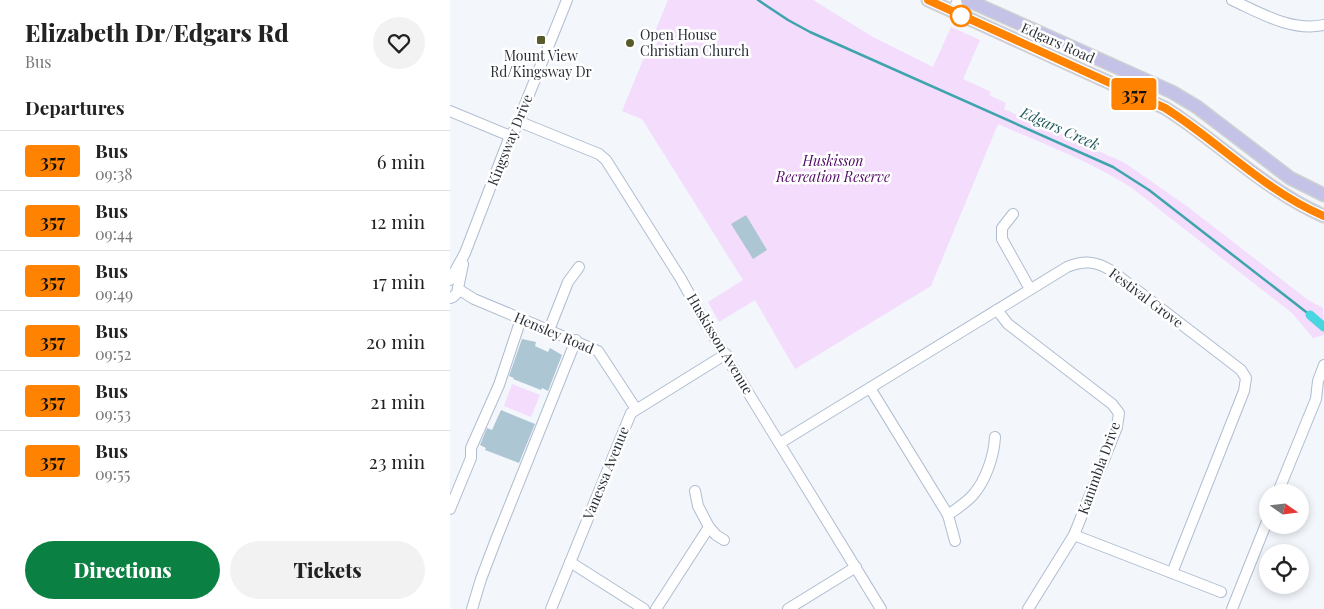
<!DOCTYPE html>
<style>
body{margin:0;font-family:"Playfair Display",serif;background:#f2f2f2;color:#222;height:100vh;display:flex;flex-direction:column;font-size:19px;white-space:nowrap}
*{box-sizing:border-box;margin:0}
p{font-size:16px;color:#767676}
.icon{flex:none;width:28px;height:28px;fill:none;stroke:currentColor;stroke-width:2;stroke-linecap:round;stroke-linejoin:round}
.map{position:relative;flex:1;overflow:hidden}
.sheet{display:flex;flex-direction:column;background:#fff;width:450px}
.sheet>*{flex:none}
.badge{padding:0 10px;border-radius:4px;font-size:18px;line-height:32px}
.needle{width:32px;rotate:104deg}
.tools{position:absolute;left:809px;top:484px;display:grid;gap:10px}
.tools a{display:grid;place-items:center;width:50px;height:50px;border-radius:50%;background:#fff;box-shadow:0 2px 8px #0003;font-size:25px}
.map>.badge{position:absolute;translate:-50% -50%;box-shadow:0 0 0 2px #fff}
h2{padding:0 25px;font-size:19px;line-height:45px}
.round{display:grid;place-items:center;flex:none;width:52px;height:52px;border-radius:26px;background:#f2f2f2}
.headline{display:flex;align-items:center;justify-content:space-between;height:85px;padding:0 25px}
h1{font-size:24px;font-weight:800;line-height:38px}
.primary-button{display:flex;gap:10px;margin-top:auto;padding:10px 25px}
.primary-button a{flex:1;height:58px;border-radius:30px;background:#0b8043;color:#fff;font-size:20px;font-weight:800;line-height:58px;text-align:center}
.primary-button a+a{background:#f2f2f2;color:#222}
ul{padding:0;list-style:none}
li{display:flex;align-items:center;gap:15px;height:60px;padding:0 25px;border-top:1px solid #e0e0e0}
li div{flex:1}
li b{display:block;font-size:19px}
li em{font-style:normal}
li .badge{min-width:55px;font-weight:700;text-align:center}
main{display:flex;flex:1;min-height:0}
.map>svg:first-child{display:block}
</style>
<main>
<section class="sheet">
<div class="headline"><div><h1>Elizabeth Dr/Edgars Rd</h1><p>Bus</p></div><a class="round"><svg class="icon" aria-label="heart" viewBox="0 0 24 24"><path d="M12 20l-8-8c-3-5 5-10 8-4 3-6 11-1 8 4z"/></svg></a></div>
<h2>Departures</h2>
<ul>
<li><span class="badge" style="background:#ff8200;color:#111">357</span><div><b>Bus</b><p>09:38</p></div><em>6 min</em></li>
<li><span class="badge" style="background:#ff8200;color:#111">357</span><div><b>Bus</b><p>09:44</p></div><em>12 min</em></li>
<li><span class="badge" style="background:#ff8200;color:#111">357</span><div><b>Bus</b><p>09:49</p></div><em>17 min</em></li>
<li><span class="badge" style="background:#ff8200;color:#111">357</span><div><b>Bus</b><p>09:52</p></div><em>20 min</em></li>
<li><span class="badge" style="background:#ff8200;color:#111">357</span><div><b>Bus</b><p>09:53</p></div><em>21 min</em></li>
<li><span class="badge" style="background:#ff8200;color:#111">357</span><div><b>Bus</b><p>09:55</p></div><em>23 min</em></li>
</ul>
<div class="primary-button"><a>Directions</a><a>Tickets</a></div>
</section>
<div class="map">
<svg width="874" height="609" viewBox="0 0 874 609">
<rect width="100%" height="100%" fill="#f3f6fb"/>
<g fill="#f3dcfc">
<path d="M218,0H363L423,37L483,67L501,27L530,40L513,79L541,92L539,95L556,103L554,109L675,163L738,207L858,300L873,308L874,335L863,338L842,313L682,188C640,161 593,144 548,124L481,286L345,369L305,300L269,322L258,302L293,280L192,119L172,111Z"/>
<polygon points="62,384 90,395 81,417 54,406"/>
</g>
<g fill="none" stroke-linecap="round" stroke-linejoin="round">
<polyline stroke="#3fa4ad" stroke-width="2.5" points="308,0 338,20 360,32 663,167 699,190 860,315"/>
<polyline stroke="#49d6e0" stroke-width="9" points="860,315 874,327"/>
</g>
<g fill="#adc6d3">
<polygon points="296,215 317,250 303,259 281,224"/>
<polygon points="72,339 86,342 85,346 98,352 100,348 112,355 98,391 92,388 91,390 63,379 64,378 59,376"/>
<polygon points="51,410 85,424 69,463 35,450 36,448 30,445 37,428 42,430"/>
</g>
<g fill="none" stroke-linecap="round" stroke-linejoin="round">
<g stroke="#afbdd2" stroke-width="12">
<g id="minor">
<path d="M782,0C811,13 841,32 874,25"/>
<polyline points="503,12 508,0"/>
<polyline points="0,111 60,136"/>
<polyline points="70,122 149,154 156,160 231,279 253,319 431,609"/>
<polyline points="563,214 552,228 552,239 580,289"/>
<polyline points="0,280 15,253 60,136 70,122 74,107 117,0"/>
<polyline points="8,289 24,299 148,351 186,409"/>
<polyline points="0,298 3,297 7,293 13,264"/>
<polyline points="547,310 558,324 662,404 669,413 667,427 624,535 578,609"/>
<polyline points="99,330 118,282 129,267"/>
<polyline points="420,388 498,515 505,541"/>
<path d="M330,443L617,267C634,260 646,261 662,271L791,370L796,378L794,391L722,573"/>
<polyline points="828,492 866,399 868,381 874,365"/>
<polyline points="0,509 21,458 21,448 49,385 71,319"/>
<path d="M498,515C506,509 516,503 523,495C536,480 544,456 545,437"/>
<polyline points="259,527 266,535 274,540"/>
<polyline points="624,535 771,592"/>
<polyline points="120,562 194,609"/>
<polyline points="22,609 31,579 47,537 126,340"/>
<polyline points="101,609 181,413 276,354"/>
<polyline points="206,609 259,527 248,506 245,491"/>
<polyline points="338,609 406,567"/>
<polyline points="782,609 818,519"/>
</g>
</g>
<g stroke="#d0d1d3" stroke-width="15">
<g id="major">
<path d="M478,0L715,108C769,142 816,191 874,216"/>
<polyline points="517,0 722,92 747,107 840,178 874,195"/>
</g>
</g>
<use href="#minor" stroke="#fff" stroke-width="10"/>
<use href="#major" stroke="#c4c2e7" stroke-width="12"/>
</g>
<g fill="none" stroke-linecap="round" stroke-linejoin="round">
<g stroke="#fff" stroke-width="11">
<path id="line" d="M478,0L715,108C769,142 815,191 874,216"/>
</g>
<use href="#line" stroke="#ff8200" stroke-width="8"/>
</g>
<circle fill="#fff" stroke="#ff8200" stroke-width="2.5" cx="511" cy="16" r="10"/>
<g fill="#555c2a" stroke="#fff" stroke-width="2">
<rect x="86" y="35" width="10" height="10" rx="2.5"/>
<circle cx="180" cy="43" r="5"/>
</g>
<g text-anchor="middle" stroke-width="5" stroke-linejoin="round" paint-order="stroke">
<g font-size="14" fill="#292f37" stroke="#fff" text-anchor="start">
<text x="190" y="40">Open House<tspan x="190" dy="16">Christian Church</tspan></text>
<text x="91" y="61" text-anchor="middle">Mount View<tspan x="91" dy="16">Rd/Kingsway Dr</tspan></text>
</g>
<g font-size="14" fill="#292f37" stroke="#fff">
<text transform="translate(608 43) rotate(24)" y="5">Edgars Road</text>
<text transform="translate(60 140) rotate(-68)" y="5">Kingsway Drive</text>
<text transform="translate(696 298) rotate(37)" y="5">Festival Grove</text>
<text transform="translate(104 333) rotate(23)" y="5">Hensley Road</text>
<text transform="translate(270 344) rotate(59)" y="5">Huskisson Avenue</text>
<text transform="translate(649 468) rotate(-70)" y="5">Kanimbla Drive</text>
<text transform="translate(156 473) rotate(-68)" y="5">Vanessa Avenue</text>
</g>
<g font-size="14" font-style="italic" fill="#500965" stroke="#fff">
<text x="383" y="166">Huskisson<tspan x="383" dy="16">Recreation Reserve</tspan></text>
</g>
<g font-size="15" font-style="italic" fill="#1e585c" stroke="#fff">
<text transform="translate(610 129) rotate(24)" y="5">Edgars Creek</text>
</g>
</g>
</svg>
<div class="tools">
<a><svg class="needle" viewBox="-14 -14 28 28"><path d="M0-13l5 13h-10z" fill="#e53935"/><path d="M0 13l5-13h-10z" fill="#767676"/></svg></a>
<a><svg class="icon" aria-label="locate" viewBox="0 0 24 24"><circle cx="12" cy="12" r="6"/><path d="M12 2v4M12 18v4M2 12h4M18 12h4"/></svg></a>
</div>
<b class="badge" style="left:684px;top:94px;background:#ff8200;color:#111">357</b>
</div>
</main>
